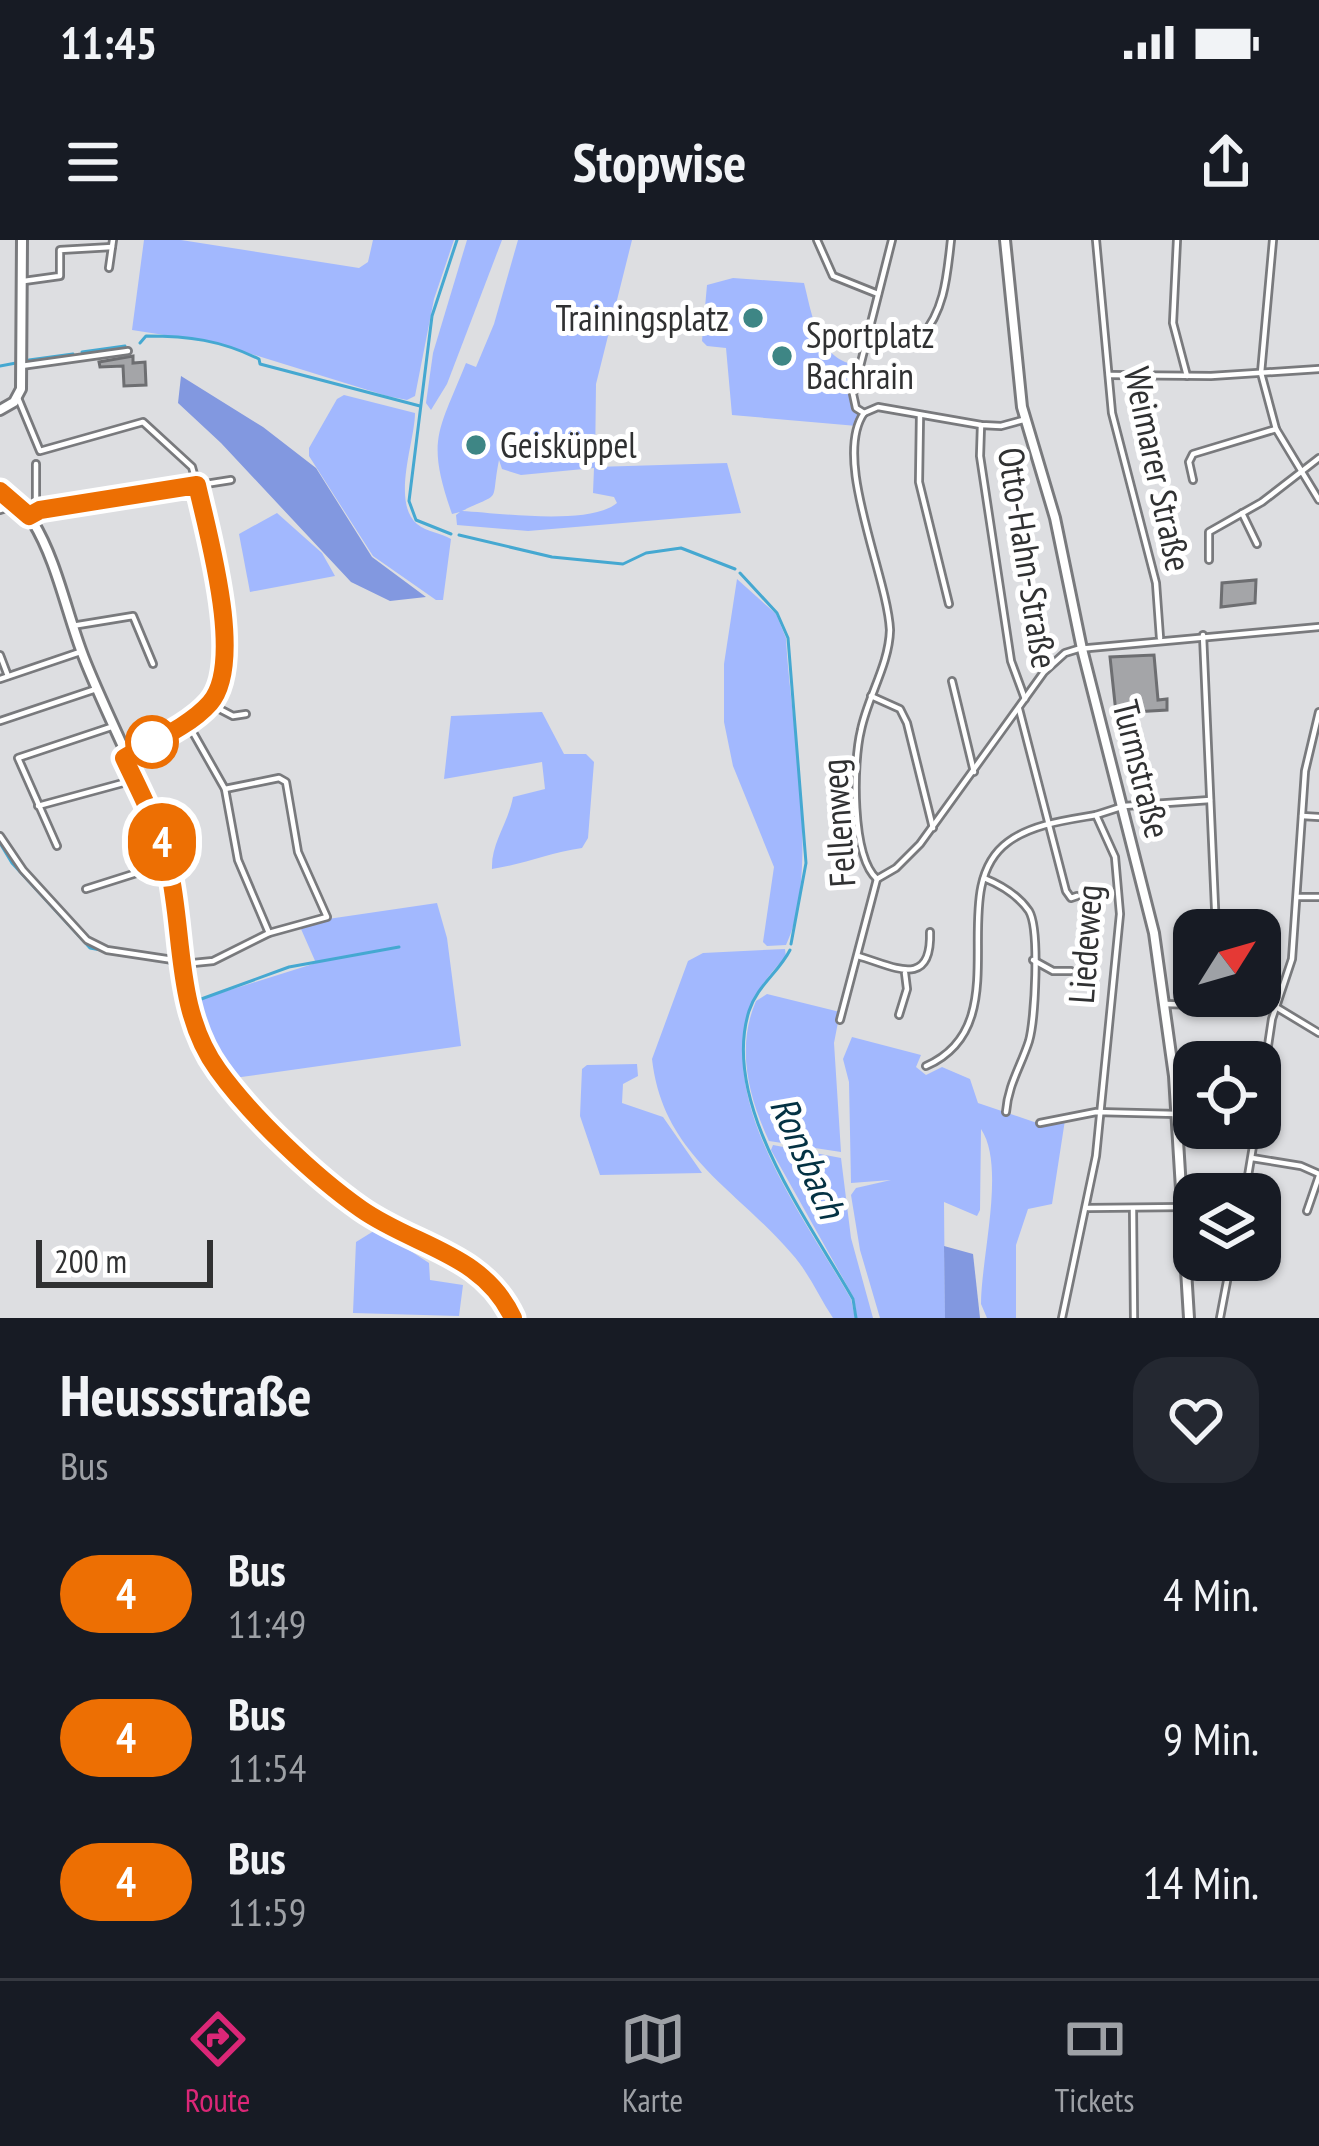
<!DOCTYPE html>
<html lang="de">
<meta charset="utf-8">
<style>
body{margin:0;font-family:"PT Sans Narrow",sans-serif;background:#242831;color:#f1f3f6;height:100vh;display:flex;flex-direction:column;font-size:45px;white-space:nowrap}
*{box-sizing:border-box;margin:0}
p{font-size:39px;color:#9ea1a6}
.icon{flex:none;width:66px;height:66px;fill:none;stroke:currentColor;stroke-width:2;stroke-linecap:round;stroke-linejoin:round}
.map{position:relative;height:1078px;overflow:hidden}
.drawer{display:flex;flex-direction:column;background:#171b24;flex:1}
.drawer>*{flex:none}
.badge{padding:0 24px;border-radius:39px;font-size:42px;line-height:78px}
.needle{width:78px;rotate:53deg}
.tools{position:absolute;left:1173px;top:669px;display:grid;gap:24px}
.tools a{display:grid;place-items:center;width:108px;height:108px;border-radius:24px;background:#171b24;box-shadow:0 3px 9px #0004;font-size:60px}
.scale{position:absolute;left:36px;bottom:30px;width:177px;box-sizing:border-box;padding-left:12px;border:6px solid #303132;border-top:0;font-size:33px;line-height:42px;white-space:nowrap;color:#303132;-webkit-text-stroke:9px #fff;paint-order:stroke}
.map>.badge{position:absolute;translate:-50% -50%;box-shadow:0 0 0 6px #fff}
.round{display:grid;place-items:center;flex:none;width:126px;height:126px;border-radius:36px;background:#242831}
.summary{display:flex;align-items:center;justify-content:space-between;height:204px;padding:0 60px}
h1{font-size:57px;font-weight:700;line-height:90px}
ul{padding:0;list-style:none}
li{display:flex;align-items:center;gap:36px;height:144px;padding:0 60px}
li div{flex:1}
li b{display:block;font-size:45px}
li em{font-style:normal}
li .badge{min-width:132px;font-weight:700;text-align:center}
.status{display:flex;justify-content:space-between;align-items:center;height:84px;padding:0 60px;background:#171b24;direction:ltr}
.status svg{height:33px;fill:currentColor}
header{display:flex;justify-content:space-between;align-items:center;height:156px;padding:0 60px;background:#171b24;font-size:54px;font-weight:700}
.tabs{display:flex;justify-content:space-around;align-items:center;height:168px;border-top:3px solid #363941;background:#171b24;font-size:33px;color:#9ea1a6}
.tabs a{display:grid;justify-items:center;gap:6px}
.tabs .selected{color:#db2777}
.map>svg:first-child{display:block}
</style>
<div class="status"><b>11:45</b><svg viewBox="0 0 49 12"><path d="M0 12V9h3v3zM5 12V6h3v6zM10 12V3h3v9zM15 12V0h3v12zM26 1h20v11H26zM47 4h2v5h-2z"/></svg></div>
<header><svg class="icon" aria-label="menu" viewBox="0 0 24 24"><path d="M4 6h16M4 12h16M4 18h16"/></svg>Stopwise<svg class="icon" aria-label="share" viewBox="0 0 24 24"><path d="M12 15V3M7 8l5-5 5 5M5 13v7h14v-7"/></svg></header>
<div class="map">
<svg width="1319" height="1078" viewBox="0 0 1319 1078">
<rect width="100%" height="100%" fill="#dddee1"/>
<g fill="#a2b8fe" fill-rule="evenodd">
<polygon points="144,0 181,0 359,28 368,22 373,0 454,0 434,59 415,156 407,160 387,156 216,103 132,90"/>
<polygon points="467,0 502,0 447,144 431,170 426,163 433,113"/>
<path d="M518,0H632L596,144L595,227L727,223L741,273L528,291L457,285L456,275L460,272L452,274C426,199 438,193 466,123L476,127L494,84ZM499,220L502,229L521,235L594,228L593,253L614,257L617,263C589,286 499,273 462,271C504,251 490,265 499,220Z"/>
<path d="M733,38L804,43C812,74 818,122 859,125L854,162L864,173L857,186L732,175L726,108L707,106L702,101L707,45Z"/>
<path d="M344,155L415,173C415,201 391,262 417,284C427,292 441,293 451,299L443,360H436L373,316L309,216V208L337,159Z"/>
<polygon points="277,273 322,313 335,336 250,352 239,294"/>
<path d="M737,339L776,374L786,398C790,481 821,632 786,705L767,706L763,702L774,627L733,526L724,482V424Z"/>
<path d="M542,472L564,514H586L594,522L588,598L582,608C548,613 525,624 492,629C491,603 508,584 513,557L545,549L542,522L444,539L451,476Z"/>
<path d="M437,663L447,698L461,806L234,838C212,820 202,788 195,761L316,723L301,689L328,679Z"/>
<path d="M785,709L786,717C680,817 795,961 851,1059L855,1078H833C819,1057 809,1033 792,1014C736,948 663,916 652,819L688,721L703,713Z"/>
<path d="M767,754L840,772L834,803L841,912L769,901C748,856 736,807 756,761Z"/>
<path d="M852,797L921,815L916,827L926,835L942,827L970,839L978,863L1040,884L1065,880L1052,964L1028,969L1016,1005V1078H987L981,1064C981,1017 1006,926 981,889L980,970L977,976L944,962L945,1078H880L860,1010L851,955L856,948L891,940L851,943L849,842L843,819Z"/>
<polygon points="637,824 638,836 623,844 622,863 663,877 702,933 600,935 580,876 582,829 587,825"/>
<polygon points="773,905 841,918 851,998 873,1078 857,1078 854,1058 771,910"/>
<polygon points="377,989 429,1023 430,1040 463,1045 459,1076 353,1073 356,1002"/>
</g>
<g fill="#8298e0">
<polygon points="181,136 263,187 316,228 372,317 426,357 390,361 351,342 221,203 178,163"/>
<polygon points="944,1006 973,1014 980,1078 945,1078"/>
</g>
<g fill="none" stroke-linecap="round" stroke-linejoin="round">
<g stroke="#45a8d1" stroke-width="3">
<path d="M140,103L146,96C189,96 220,100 259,119L260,124L420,166"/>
<polyline points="82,112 125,106"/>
<polyline points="29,120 73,114"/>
<polyline points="0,126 16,123"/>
<polyline points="451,294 416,280 409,261 432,76 457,0"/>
<polyline points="459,295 552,317 623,324 646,313 681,308 735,329"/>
<polyline points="740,333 777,373 788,398 806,623 791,704"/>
<polyline points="0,603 12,623 90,708 167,722 174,725 176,734"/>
<path d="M790,710C779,732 757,746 749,771C720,864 809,981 853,1059L856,1078"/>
<polyline points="193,762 289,727 399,707"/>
</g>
</g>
<g fill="#a4a5a8" stroke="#6d6e71" stroke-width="3">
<polygon points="133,116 133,123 145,122 146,145 124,146 123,126 100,127 99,122"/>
<polygon points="1256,340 1255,363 1221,367 1222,343"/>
<polygon points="1154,415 1158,460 1167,459 1167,470 1116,473 1110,417"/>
</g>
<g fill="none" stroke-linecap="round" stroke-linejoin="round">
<g stroke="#797a7d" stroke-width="10">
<g id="street">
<polyline points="817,0 833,36 878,54"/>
<polyline points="1096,0 1112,173 1156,343 1160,398"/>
<polyline points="1177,0 1173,83 1187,136"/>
<polyline points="1273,0 1261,133 1276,189 1319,260"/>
<polyline points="109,28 113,0"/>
<polyline points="24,41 60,36 60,10 112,7"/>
<path d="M865,96L921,97C945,70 947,35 951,0"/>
<polyline points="21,126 128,111"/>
<polyline points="1109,135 1211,136 1319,129"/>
<path d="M18,158L40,211L143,182L192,227L197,245C208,294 245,422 211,462C191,486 153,501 126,517"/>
<path d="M864,173C832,219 887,334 890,390C889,425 868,456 861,490C853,522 851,616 877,639"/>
<polyline points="864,173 856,168 853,154 892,0"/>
<polyline points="864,173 878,167 981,185 1001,186 1023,180"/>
<polyline points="920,175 919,242 949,364"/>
<polyline points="981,185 980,216 1011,421 1025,459"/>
<polyline points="1193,240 1189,222 1193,214 1276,189"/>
<polyline points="0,270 18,264"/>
<polyline points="36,272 36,224"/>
<polyline points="1242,273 1257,304"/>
<polyline points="29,276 41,270 231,240"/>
<polyline points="1209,320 1209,292 1262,262 1319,218"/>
<polyline points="72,386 133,376 153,424"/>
<polyline points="1203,395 1216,690"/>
<polyline points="0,415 8,436"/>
<polyline points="0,439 80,412"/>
<polyline points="952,441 974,532"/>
<polyline points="871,456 900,469 907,483 933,588"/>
<polyline points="210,464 233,476 246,474"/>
<polyline points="1019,469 1066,651 1071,658 1077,656"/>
<polyline points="0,481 96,449"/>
<polyline points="187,482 225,549 238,620 269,693"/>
<polyline points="38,566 134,540"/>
<polyline points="1302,576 1319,577"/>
<polyline points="0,596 23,630 87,700 107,710 193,723 213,721 269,693 327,677 298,612 286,542 279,538 225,549"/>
<polyline points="57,606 18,518 111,487"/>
<path d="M984,638C1001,645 1018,655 1029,671C1040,689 1035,780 1029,801C1021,826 1008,845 1006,872"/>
<polyline points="877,639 896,628 920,604 1044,432 1065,413 1078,409 1319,387"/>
<polyline points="86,649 168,623"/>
<polyline points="1297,657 1319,657"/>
<path d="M858,716C893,726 932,750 930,692"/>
<polyline points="1033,720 1053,731 1071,731"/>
<polyline points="1165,764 1276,767 1319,793"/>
<polyline points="899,775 907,749 905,733"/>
<polyline points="840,780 877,639"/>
<path d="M926,826C1022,784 941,651 1008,602C1032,584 1067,580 1096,575"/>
<polyline points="1260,859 1272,779 1292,719 1305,531 1319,472"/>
<polyline points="1040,883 1096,872 1177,874"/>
<polyline points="1252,918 1301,926 1319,934"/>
<polyline points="1245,954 1256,888"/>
<polyline points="1088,968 1184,967"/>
<polyline points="1133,970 1134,1078"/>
<polyline points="1307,971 1319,936"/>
<polyline points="1062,1078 1096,916 1120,674 1115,617 1096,575 1124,566 1210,560"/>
<polyline points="1220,1078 1231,1020"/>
</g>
</g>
<g stroke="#797a7d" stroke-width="14">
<g id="secondary">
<polyline points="1005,0 1022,167 1055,278 1082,409 1154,693 1174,836 1189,1078"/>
<polyline points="0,170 14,162 21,149 22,0"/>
<path d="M0,251C13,259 25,269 33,282C57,321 67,375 84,418C109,482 150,555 167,620C183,681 174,750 204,807C228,855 322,945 369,974C422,1007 484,1016 513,1078"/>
</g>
</g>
<use href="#street" stroke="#fff" stroke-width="4.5"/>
<use href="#secondary" stroke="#fff" stroke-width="8"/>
</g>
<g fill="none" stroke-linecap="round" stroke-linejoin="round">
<g stroke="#fff" stroke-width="27">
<path id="line" d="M0,251L29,276L40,270L197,245C208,294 245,423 210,463C190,486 152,502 124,518C141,554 160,589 169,628C184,695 175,771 218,830C251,876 314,936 361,969C415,1007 483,1013 513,1078"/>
</g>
<use href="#line" stroke="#ed6f03" stroke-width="18"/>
</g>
<g fill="#3e8685" stroke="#fff" stroke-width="4.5">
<circle cx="753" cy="78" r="12"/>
<circle cx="782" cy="116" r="12"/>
<circle cx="476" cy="205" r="12"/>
</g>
<circle fill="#fff" stroke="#ed6f03" stroke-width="6" cx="152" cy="502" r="24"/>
<g text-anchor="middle" stroke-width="10" stroke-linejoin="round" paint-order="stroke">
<g font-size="36" fill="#303132" stroke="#fff" text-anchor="start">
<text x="729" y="91" text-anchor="end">Trainingsplatz</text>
<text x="806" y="108">Sportplatz<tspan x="806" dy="41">Bachrain</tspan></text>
<text x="500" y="218">Geisküppel</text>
</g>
<g font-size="36" fill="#303132" stroke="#fff">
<text transform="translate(1158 229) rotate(78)" y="13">Weimarer Straße</text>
<text transform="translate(1028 318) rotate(81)" y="13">Otto-Hahn-Straße</text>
<text transform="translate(1142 529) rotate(76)" y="13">Turmstraße</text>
<text transform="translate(838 583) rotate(-94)" y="13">Fellenweg</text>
<text transform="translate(1085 704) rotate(-86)" y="13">Liedeweg</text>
</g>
<g font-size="39" font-style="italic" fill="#043243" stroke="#fff">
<text transform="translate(808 917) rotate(66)" y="14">Ronsbach</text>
</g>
</g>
</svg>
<div class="tools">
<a><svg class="needle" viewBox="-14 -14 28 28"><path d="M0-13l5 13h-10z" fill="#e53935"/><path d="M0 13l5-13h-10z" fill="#9ea1a6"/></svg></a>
<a><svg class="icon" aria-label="locate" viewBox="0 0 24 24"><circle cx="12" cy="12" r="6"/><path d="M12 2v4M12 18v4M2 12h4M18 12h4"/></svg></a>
<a><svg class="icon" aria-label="layers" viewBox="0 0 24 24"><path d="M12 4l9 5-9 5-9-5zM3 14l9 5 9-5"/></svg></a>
</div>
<div class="scale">200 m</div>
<b class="badge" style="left:162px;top:602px;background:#ed6f03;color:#fff">4</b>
</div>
<section class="drawer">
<div class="summary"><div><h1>Heussstraße</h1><p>Bus</p></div><a class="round"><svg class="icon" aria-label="heart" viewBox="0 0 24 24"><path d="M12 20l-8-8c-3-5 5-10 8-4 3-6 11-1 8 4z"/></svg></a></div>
<ul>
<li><span class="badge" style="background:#ed6f03;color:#fff">4</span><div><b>Bus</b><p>11:49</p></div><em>4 Min.</em></li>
<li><span class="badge" style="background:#ed6f03;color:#fff">4</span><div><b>Bus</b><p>11:54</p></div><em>9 Min.</em></li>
<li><span class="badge" style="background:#ed6f03;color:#fff">4</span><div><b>Bus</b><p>11:59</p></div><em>14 Min.</em></li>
</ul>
</section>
<nav class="tabs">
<a class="selected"><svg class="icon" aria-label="directions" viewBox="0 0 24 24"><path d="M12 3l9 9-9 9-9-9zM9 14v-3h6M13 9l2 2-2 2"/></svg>Route</a>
<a><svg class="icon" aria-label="map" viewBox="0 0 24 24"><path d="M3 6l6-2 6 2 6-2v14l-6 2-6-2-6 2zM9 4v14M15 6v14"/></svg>Karte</a>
<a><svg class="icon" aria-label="tickets" viewBox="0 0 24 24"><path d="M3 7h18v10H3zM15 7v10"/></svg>Tickets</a>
</nav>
